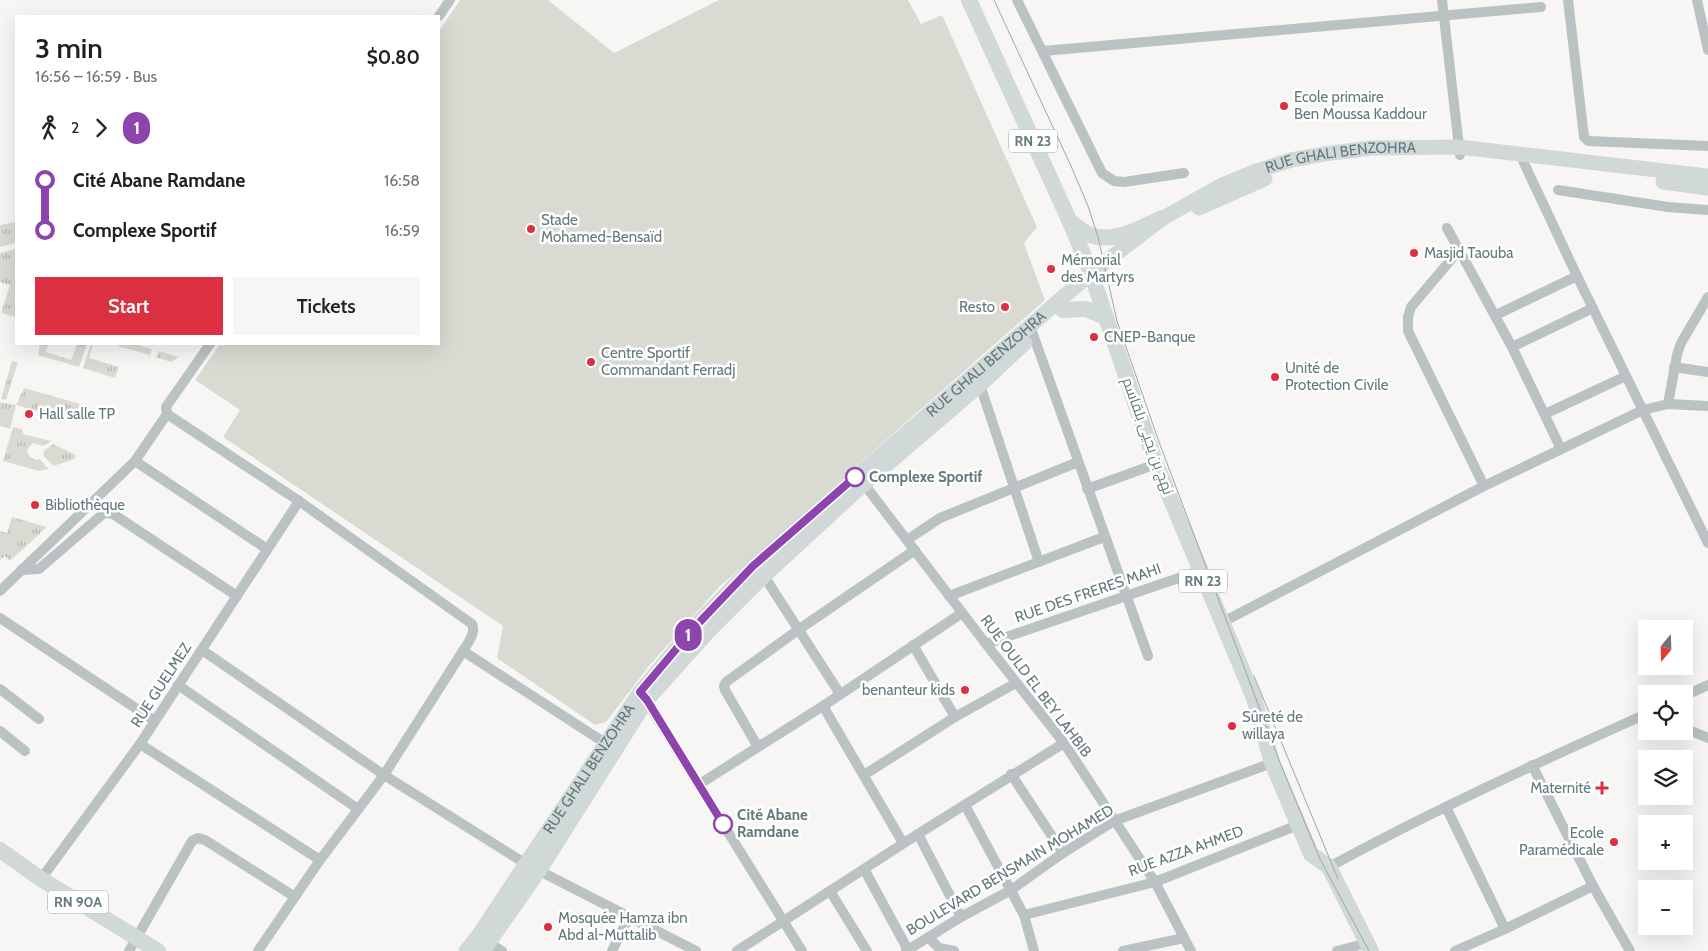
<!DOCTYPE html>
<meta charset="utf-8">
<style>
body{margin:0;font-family:Cabin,Cairo,sans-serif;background:#f6f6f6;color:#202124;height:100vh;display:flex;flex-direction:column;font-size:19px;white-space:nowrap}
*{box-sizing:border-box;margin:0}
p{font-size:16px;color:#757577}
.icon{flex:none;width:28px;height:28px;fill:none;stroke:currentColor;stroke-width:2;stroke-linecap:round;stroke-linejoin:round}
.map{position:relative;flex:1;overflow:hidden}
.details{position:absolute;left:15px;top:15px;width:425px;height:330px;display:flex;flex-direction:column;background:#fff;border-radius:0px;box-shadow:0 5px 20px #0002}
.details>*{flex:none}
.badge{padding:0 10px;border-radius:16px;font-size:18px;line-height:32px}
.needle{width:32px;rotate:199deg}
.tools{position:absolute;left:1638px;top:620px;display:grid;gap:10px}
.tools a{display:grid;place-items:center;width:55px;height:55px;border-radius:0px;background:#fff;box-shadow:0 5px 20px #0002;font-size:25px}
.map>.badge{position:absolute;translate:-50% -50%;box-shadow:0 0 0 2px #fff}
.legs{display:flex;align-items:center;gap:8px;height:55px;padding:0 20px;font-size:16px}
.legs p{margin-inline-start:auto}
.head{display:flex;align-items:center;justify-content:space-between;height:85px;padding:0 20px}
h1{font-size:28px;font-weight:600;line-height:38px}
.cta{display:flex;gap:10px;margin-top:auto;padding:10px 20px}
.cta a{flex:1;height:58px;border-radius:0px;background:#db3041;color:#fff;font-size:20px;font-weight:600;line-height:58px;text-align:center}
.cta a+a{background:#f6f6f6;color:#202124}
ul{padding:0 20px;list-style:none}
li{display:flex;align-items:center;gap:18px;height:50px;font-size:19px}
li i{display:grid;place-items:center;width:8px;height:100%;margin:0 6px;background:currentColor}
li i::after{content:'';width:12px;height:12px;margin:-6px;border:4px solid;border-radius:50%;background:#fff}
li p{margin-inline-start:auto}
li:first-child i{background:linear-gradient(#0000 50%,currentColor 0)}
li:last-child i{background:linear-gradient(currentColor 50%,#0000 0)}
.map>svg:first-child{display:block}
</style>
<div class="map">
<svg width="1708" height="951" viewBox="0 0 1708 951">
<defs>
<pattern id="grass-tufts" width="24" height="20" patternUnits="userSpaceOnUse" patternTransform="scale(1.25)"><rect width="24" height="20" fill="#d9dbd3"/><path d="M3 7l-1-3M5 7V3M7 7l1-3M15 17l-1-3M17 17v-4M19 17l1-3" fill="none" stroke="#b4b7b0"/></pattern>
</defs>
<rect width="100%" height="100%" fill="#f7f6f4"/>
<g fill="url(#grass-tufts)">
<polygon points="16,222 16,243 0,247 0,225"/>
<polygon points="16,249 16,317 1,313 10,285 0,282 0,253"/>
<polygon points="40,344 48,345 46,352 71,360 77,344 87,344 79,367 38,355"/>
<polygon points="91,344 93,344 89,358 119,367 115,378 83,368"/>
<polygon points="119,344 134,344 152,349 150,355 118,346"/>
<polygon points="159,351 179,357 171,362 156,357"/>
<polygon points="12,361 18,362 6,400 1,399"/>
<polygon points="24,388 80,404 75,422 16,405 10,429 0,426 0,402 16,405"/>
<polygon points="13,427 22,429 23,434 51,441 43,446 33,443 29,447 27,451 30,457 36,460 40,459 48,469 39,471 3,461"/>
<polygon points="53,444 76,455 75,459 53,466 43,455 44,451"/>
<polygon points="12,517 47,527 10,561 5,556 0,560 0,531 7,533"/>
</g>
<polygon fill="#d9dbd3" points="460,0 548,0 614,53 719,0 908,0 921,24 942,15 1037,227 1024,243 1045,300 719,587 649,666 606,722 595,725 497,658 503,626 223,437 240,410 195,380 220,344 439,344 439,31"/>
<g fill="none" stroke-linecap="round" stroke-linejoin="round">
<g stroke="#bbc2c3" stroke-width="10">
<polyline points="1017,0 1102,173 1114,181 1124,182 1184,173"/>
<polyline points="1442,0 1460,155"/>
<polyline points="1568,0 1584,137 1588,141 1708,146"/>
<polyline points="1697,0 1708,50"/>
<polyline points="439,16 450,0"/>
<polyline points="1043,51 1541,7"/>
<polyline points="1521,154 1524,163 1577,276 1708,543"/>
<polyline points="1558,190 1668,207 1708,210"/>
<polyline points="1447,228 1512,347 1561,449"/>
<polyline points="1459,250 1411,307 1408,317 1408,331 1484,486"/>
<polyline points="1496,315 1577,276"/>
<polyline points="1030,326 1148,656"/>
<polyline points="1512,347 1593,308"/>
<polyline points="1674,367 1708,372"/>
<polyline points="980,385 1039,562"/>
<polyline points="1668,404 1677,355 1681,343 1708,297"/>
<path d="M167,414L299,501L472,624C476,633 468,643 463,651L384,775L320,860L258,951"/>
<polyline points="1545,414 1626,376"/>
<polyline points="135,461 267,549"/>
<polyline points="861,480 986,644 1064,743 1155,882 1191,951"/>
<polyline points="1087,489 1156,464"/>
<polyline points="907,540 940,518 1078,462"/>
<polyline points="21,570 39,569 104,513 113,514 237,596"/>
<polyline points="764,576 840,694"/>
<polyline points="0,591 135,461 167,414 166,407 210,344"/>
<polyline points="949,596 1104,537"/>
<polyline points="0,618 155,721"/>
<polyline points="1221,623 1484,486 1643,410 1668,404 1708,406"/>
<polyline points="986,644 1199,571"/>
<polyline points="913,645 955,717"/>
<polyline points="202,650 384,775 526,864 696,951"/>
<polyline points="463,651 605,743"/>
<polyline points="178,685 358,809"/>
<polyline points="0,689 39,719"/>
<polyline points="1684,696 1708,685"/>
<polyline points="644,697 802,951"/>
<polyline points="823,706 903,843"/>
<polyline points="1684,728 1708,738"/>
<polyline points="0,731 25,751"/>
<polyline points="140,744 320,860"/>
<polyline points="758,747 725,690 724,686 726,682 798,630 915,550"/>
<polyline points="1532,765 1593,886 1630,951"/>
<polyline points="1011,774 1063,853"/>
<polyline points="864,775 955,717 1016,683"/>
<polyline points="698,785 823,706 962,613"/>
<polyline points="965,805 1024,915 1034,951"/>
<polyline points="1446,807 1505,929"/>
<polyline points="918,834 961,917"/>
<path d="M1329,867C1432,811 1539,762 1646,714"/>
<polyline points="864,869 908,950"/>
<polyline points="41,879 140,744 299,501"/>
<polyline points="830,891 867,951"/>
<polyline points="1024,915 1155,882 1298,825"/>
<polyline points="929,938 939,948 954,951"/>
<polyline points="484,940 502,951"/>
<polyline points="129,951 192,841 198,838 205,840 295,897"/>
<polyline points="612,951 629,917"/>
<polyline points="737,951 918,834 1064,743"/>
<polyline points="906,951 961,917 1011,890 1063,853 1114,821 1272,763"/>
<polyline points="1123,951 1184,938"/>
<polyline points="1337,951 1367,943"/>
<polyline points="1455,951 1505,929 1593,886"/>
</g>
<g stroke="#d1d8d8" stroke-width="15">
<polyline points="1663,182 1708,188"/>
<polyline points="1199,208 1265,179"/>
<path id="s1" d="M466,951L478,936L640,692L694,627L753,566L1091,273L1163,218L1222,185L1254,172L1291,160L1324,154L1371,148L1459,147L1708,176"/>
<polyline points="483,951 539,871 647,700 707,633 764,576 864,484 980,385 1025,343"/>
</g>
<g stroke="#d1d8d8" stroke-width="16">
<polyline points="969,0 1070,222 1091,273 1156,464 1254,698 1272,763 1311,854 1329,867 1371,951"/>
<path d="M1071,222C1077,227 1084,233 1091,235C1115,244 1141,227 1163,218"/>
<polyline points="1063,310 1086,309 1106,317"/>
<polyline points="0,850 41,879 158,951"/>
</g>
<g stroke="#9ba7a8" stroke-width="1">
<polyline points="994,0 1071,166 1088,206 1098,237 1117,321 1159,442 1281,765 1320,859 1369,951"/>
<polyline points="1254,676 1338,879"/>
</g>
</g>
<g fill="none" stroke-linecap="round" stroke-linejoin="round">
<g stroke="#fff" stroke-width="11">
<polyline id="line-1" points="723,824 647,700 640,692 694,628 753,566 855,477"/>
</g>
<use href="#line-1" stroke="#8e44ad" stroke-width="8"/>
</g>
<g fill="#db3041" stroke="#fff" stroke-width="2">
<circle cx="1284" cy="106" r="5"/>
<circle cx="531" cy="229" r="5"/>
<circle cx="1414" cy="253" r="5"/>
<circle cx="1051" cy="269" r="5"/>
<circle cx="1005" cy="307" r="5"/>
<circle cx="1094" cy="337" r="5"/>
<circle cx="591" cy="362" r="5"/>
<circle cx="1275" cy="377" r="5"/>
<circle cx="29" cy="414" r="5"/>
<circle cx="35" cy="505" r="5"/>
<circle cx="965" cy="690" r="5"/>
<circle cx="1232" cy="726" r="5"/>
<path d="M1599.5 780.5h5v5h5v5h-5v5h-5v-5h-5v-5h5z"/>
<circle cx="1614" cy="842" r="5"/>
<circle cx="548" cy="927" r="5"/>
</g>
<g fill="#fff" stroke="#8e44ad" stroke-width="2.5">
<circle cx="855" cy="477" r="9"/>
<circle cx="723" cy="824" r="9"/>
</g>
<g text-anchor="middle" stroke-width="5" stroke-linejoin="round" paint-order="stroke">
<g fill="#fff" stroke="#92a2a4" stroke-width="1">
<rect x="1009" y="129.5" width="48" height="23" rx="4"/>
<rect x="1179" y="569.5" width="48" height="23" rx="4"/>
<rect x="48" y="890.5" width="60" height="23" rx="4"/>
</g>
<g font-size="14" font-weight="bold" fill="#637a7d">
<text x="1033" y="146">RN 23</text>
<text x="1203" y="586">RN 23</text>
<text x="78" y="907">RN 90A</text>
</g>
<g font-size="15" fill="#637a7d" stroke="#fff" text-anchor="start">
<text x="1294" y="102">Ecole primaire<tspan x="1294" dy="17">Ben Moussa Kaddour</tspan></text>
<text x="541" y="225">Stade<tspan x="541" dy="17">Mohamed-Bensaïd</tspan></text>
<text x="1424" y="258">Masjid Taouba</text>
<text x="1061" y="265">Mémorial<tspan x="1061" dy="17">des Martyrs</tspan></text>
<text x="995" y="312" text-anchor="end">Resto</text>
<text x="1104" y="342">CNEP-Banque</text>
<text x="601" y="358">Centre Sportif<tspan x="601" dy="17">Commandant Ferradj</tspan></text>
<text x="1285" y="373">Unité de<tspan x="1285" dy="17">Protection Civile</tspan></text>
<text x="39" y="419">Hall salle TP</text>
<text x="45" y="510">Bibliothèque</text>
<text x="955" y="695" text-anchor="end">benanteur kids</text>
<text x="1242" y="722">Sûreté de<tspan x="1242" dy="17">willaya</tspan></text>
<text x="1591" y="793" text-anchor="end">Maternité</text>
<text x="1604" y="838" text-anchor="end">Ecole<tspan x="1604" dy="17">Paramédicale</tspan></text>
<text x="558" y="923">Mosquée Hamza ibn<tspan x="558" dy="17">Abd al-Muttalib</tspan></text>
</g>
<g font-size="15" fill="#637a7d" stroke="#fff">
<text dy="5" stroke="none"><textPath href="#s1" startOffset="1210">RUE GHALI BENZOHRA</textPath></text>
<text dy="5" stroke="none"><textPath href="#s1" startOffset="790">RUE GHALI BENZOHRA</textPath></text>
<text transform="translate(1148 436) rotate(70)" y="5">نهج بن يحيى بلقاسم</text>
<text transform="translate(1088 593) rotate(-19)" y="5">RUE DES FRERES MAHI</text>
<text transform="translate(161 685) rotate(-57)" y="5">RUE GUELMEZ</text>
<text transform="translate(1036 686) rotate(53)" y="5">RUE OULD EL BEY LAHBIB</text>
<text dy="5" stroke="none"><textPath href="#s1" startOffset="220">RUE GHALI BENZOHRA</textPath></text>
<text transform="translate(1186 851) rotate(-20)" y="5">RUE AZZA AHMED</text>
<text transform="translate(1010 870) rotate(-31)" y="5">BOULEVARD BENSMAIN MOHAMED</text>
</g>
<g font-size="15" font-weight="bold" fill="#637a7d" stroke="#fff" text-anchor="start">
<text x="869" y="482">Complexe Sportif</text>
<text x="737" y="820">Cité Abane<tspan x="737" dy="17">Ramdane</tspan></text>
</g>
</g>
</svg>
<div class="tools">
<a><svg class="needle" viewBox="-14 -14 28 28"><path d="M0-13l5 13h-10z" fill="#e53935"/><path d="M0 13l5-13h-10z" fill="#757577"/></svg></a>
<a><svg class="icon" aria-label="locate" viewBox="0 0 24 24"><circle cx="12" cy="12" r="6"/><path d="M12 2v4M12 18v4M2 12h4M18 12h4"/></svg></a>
<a><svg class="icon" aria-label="layers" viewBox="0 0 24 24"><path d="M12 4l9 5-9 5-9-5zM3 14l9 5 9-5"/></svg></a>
<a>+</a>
<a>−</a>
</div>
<b class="badge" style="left:688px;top:635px;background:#8e44ad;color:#fff">1</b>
<section class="details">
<div class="head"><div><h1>3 min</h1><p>16:56 – 16:59 · Bus</p></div><b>$0.80</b></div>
<div class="legs"><svg class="icon" aria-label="walk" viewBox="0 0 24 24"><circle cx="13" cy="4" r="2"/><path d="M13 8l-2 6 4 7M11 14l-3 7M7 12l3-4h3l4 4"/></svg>2<svg class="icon" aria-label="forward" viewBox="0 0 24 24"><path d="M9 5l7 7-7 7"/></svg><b class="badge" style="background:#8e44ad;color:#fff">1</b></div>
<ul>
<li><i style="color:#8e44ad"></i><b>Cité Abane Ramdane</b><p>16:58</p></li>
<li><i style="color:#8e44ad"></i><b>Complexe Sportif</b><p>16:59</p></li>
</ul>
<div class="cta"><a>Start</a><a>Tickets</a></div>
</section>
</div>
